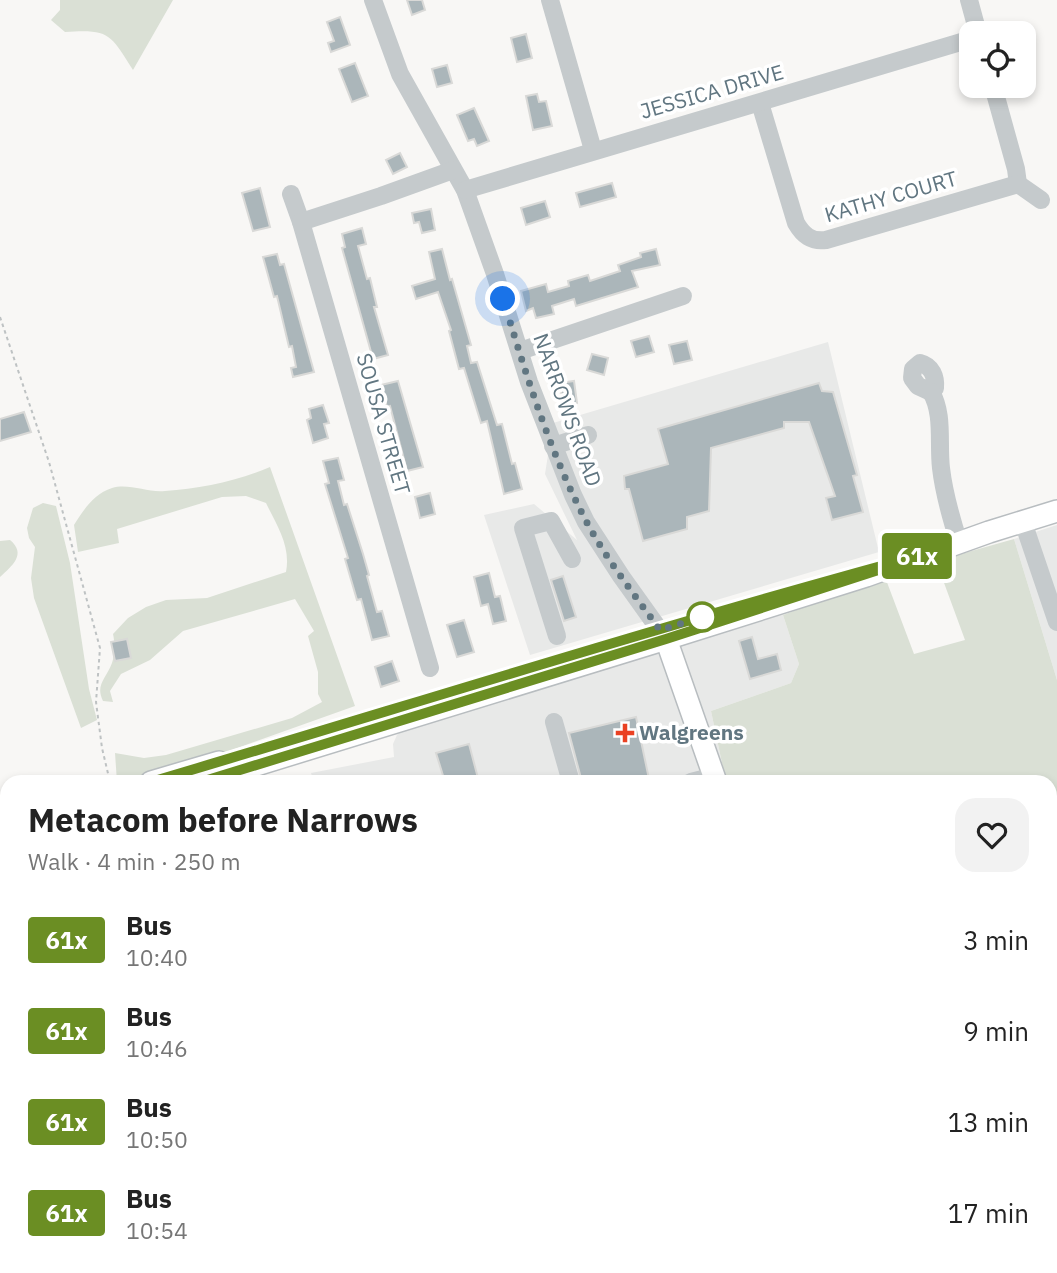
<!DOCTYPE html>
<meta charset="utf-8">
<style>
body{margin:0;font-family:"IBM Plex Sans",sans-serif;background:#f2f2f2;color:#222;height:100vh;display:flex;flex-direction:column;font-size:26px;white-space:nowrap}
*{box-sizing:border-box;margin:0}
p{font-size:23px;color:#767676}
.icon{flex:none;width:38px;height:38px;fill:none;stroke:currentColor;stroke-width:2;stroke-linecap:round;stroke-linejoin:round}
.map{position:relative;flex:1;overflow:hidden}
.drawer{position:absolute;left:0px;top:775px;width:1057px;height:499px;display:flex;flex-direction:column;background:#fff;border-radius:21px 21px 0 0;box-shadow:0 4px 10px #0003}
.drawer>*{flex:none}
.badge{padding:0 14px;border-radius:5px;font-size:24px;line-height:46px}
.fabs{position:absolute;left:959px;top:21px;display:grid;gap:14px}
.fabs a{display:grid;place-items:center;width:77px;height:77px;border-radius:14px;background:#fff;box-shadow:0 4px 10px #0003;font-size:35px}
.you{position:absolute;width:35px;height:35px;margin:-18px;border:5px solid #fff;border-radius:50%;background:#1a73e8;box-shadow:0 0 0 10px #1a73e833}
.map>.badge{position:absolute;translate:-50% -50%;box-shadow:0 0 0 4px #fff}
.round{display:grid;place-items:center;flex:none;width:74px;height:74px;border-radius:21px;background:#f2f2f2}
.overview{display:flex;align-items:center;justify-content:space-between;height:119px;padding:0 28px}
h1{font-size:33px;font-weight:700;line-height:52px}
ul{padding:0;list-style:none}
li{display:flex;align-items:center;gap:21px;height:91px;padding:0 28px}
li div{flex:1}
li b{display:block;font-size:26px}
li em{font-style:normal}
li .badge{min-width:77px;font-weight:700;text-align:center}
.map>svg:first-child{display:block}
</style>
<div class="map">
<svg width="1057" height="1273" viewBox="0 0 1057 1273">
<rect width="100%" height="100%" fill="#f8f7f5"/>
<g fill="#e8e9e8">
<polygon points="828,342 879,552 530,655 484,515 534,504 577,540 545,474 553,423"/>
<polygon points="1057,525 1057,680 1014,539"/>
<polygon points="783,615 799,664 791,683 711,711 726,782 314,782 311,773 394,757 393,744 397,735 404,727 765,618"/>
<polygon points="7,845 7,1124 0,1128 0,847"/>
<polygon points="0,1175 7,1187 7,1267 337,1267 339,1273 0,1273"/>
</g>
<g fill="#dae0d5">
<path d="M60,0H173L133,70C110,34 110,29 65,32L51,20L60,10Z"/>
<path d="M270,467L355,706L229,751L226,758L143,782H117L115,753L144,758L166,755L292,718L322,702L318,694V672L308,636L314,631L295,599L183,631L150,660L121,674L110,691L113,702L103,701C95,685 106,679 112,663C115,654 115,643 113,634L128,618L146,607L166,600L207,598L286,572C291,546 277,526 266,503L246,496L222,497L117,529L119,543L78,552L74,525C83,511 93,494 112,488C129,483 148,493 165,491C200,489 238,481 270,467Z"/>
<polygon points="43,503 56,506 70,563 89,689 97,720 81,728 34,598 31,578 35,547 29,538 27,528 33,508"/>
<polygon points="1014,539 1057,680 1057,1273 858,1273 857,1267 1050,1267 1050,782 726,782 711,711 791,683 799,664 783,615 885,577 914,654 965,640 936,561"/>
<path d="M10,540C27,554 12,566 0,577V541Z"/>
<polygon points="7,1124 7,1187 0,1175 0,1128"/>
<polygon points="337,1267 675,1267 677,1273 339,1273"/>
</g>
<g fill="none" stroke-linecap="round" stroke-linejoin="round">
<g stroke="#bccacd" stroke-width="3.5">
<polyline points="1050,1188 1057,1190"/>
<polyline points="517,1273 525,1267"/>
</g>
</g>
<g fill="#abb6ba" stroke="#d9d9d7" stroke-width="2">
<polygon points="407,0 422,0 425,10 412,15"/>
<polygon points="340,17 350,45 331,52 328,43 334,41 327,22"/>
<polygon points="526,34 532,58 517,62 511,38"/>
<polygon points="355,63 368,96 352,102 339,69"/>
<polygon points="447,65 452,83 437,87 432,69"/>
<polygon points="537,94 539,102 546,101 552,126 533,130 526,96"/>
<polygon points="474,108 489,141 477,146 474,139 468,141 457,115"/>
<polygon points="400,153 407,167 393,174 386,160"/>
<polygon points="612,183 616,197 580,207 576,193"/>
<polygon points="260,188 270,227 253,231 242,193"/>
<polygon points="545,201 550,217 526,225 521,208"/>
<polygon points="431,209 435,230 422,233 419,222 414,223 412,213"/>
<polygon points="362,228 366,244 358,246 367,279 370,278 377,307 374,307 388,355 373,359 342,248 345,247 342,234"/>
<polygon points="442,249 450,280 452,279 471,345 467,346 471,363 477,362 497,425 502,424 512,464 515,463 522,489 504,494 487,421 481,423 464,368 459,369 449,331 451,330 438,292 416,299 412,286 435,279 429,252"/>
<polygon points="656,249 660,265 632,271 638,287 576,306 574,299 552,306 554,314 536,318 533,308 526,311 521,291 546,284 548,292 569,286 568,281 588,275 590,281 620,271 618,265 641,257 640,253"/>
<polygon points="277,254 280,265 284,264 314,372 293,377 291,368 296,367 292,346 289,347 277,296 274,297 263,257"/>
<polygon points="649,336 654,352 636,357 631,341"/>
<polygon points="687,341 692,360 674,364 669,345"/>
<polygon points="592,354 608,358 604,375 587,370"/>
<polygon points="398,381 423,467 407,471 390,406 387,407 381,385"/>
<polygon points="574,381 577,403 563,405 560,383"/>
<polygon points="819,383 822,391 833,392 857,475 853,476 863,512 832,520 826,498 835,496 809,422 784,422 784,428 711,448 709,511 687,517 687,529 643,541 629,489 625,489 624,476 668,464 658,429"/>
<polygon points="323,405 329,423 324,424 328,438 313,443 307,420 311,418 309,409"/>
<polygon points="24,412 31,432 0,441 0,419"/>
<polygon points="338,458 344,480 338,481 344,505 347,504 363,554 369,575 367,576 377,612 382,611 389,636 372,640 361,599 357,600 345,559 348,558 325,484 329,483 323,461"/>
<polygon points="430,493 435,514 420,518 415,497"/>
<polygon points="489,573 495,597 500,596 506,621 493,624 488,604 481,606 474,577"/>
<polygon points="563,576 576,617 564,621 551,580"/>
<polygon points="464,620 474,652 457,657 447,625"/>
<polygon points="752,637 758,659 777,654 781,670 750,679 739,641"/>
<polygon points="127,639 131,658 115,661 111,642"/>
<polygon points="392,661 399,681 381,687 375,667"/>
<polygon points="636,717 649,779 635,782 582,782 569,733"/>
<polygon points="469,744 479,782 445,782 436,753"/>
</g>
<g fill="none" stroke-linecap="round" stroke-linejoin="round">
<g stroke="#b8bdc0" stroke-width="24">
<g id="major">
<polyline points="666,639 716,782"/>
<polyline points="151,782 219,762"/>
<polyline points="201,782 666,639 866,576 989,532 1057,511"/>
<polyline points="0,831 7,829"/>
<polyline points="848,1267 850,1273"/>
</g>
</g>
<polyline stroke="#bec2c3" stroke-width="2" stroke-dasharray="3.5 3.5" stroke-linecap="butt" points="0,317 49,462 100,648 96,702 102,748 110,782"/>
<g stroke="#c5cacc" stroke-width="18">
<polyline points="373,0 400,74 465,190 495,274 529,382 573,495 586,522 621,576 666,639"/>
<polyline points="550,0 593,150"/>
<polyline points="969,0 978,33"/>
<polyline points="993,86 1016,169 1018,184"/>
<path d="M760,103L796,223C803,235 811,242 826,240L1018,184L1041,200"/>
<polyline points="465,190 971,39"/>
<polyline points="291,194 301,222 430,668"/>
<polyline points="301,222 381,196 453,170"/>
<polyline points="520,351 683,296"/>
<path d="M920,363C932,366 936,377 935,388L931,392L918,386L912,378L913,369Z"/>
<path d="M931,392C944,414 938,443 941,468C944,494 951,518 959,543"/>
<polyline points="553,446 588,435"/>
<polyline points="1023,522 1057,622"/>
<polyline points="557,636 523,528 551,521 572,559"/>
<polyline points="554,722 571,782"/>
<polyline points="691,782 714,776"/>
</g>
<use href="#major" stroke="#fff" stroke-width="21"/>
</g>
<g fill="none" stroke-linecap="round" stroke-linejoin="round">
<g stroke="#fff" stroke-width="16">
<path id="line" d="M151,782C414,704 675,621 940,550L666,639L201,782"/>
</g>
<use href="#line" stroke="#6b8e23" stroke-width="10"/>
<path stroke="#617681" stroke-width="7" stroke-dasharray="0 12.6" d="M503,299C526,374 549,450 585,519C606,559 634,594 660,630L710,615L702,617"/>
</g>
<circle fill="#fff" stroke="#6b8e23" stroke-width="3.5" cx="702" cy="617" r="14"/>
<path fill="#ea4123" stroke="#fff" stroke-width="2.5" d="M621.5 722.5h7v7h7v7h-7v7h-7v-7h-7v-7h7z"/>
<g text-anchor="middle" stroke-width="7" stroke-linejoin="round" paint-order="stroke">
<g font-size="21" fill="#617681" stroke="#fff">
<text transform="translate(712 92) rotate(-16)" y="7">JESSICA DRIVE</text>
<text transform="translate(891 197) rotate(-16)" y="7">KATHY COURT</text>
<text transform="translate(567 410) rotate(70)" y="7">NARROWS ROAD</text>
<text transform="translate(383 424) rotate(74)" y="7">SOUSA STREET</text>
</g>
<g font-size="21" font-weight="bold" fill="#617681" stroke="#fff" text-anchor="start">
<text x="639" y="740">Walgreens</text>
</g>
</g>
</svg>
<div class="fabs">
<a><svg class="icon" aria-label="locate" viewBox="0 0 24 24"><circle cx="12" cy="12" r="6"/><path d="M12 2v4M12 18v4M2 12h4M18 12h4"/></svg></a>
</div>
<div class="you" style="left:503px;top:299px"></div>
<b class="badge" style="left:917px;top:556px;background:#6b8e23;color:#fff">61x</b>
<section class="drawer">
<div class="overview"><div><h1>Metacom before Narrows</h1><p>Walk · 4 min · 250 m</p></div><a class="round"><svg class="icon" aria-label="heart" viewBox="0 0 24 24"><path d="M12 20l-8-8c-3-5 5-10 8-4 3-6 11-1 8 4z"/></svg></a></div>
<ul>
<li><span class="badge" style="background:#6b8e23;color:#fff">61x</span><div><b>Bus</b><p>10:40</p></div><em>3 min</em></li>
<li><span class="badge" style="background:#6b8e23;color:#fff">61x</span><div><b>Bus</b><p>10:46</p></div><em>9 min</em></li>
<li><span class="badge" style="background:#6b8e23;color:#fff">61x</span><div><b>Bus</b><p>10:50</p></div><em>13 min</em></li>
<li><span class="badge" style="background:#6b8e23;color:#fff">61x</span><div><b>Bus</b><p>10:54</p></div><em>17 min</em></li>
</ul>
</section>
</div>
